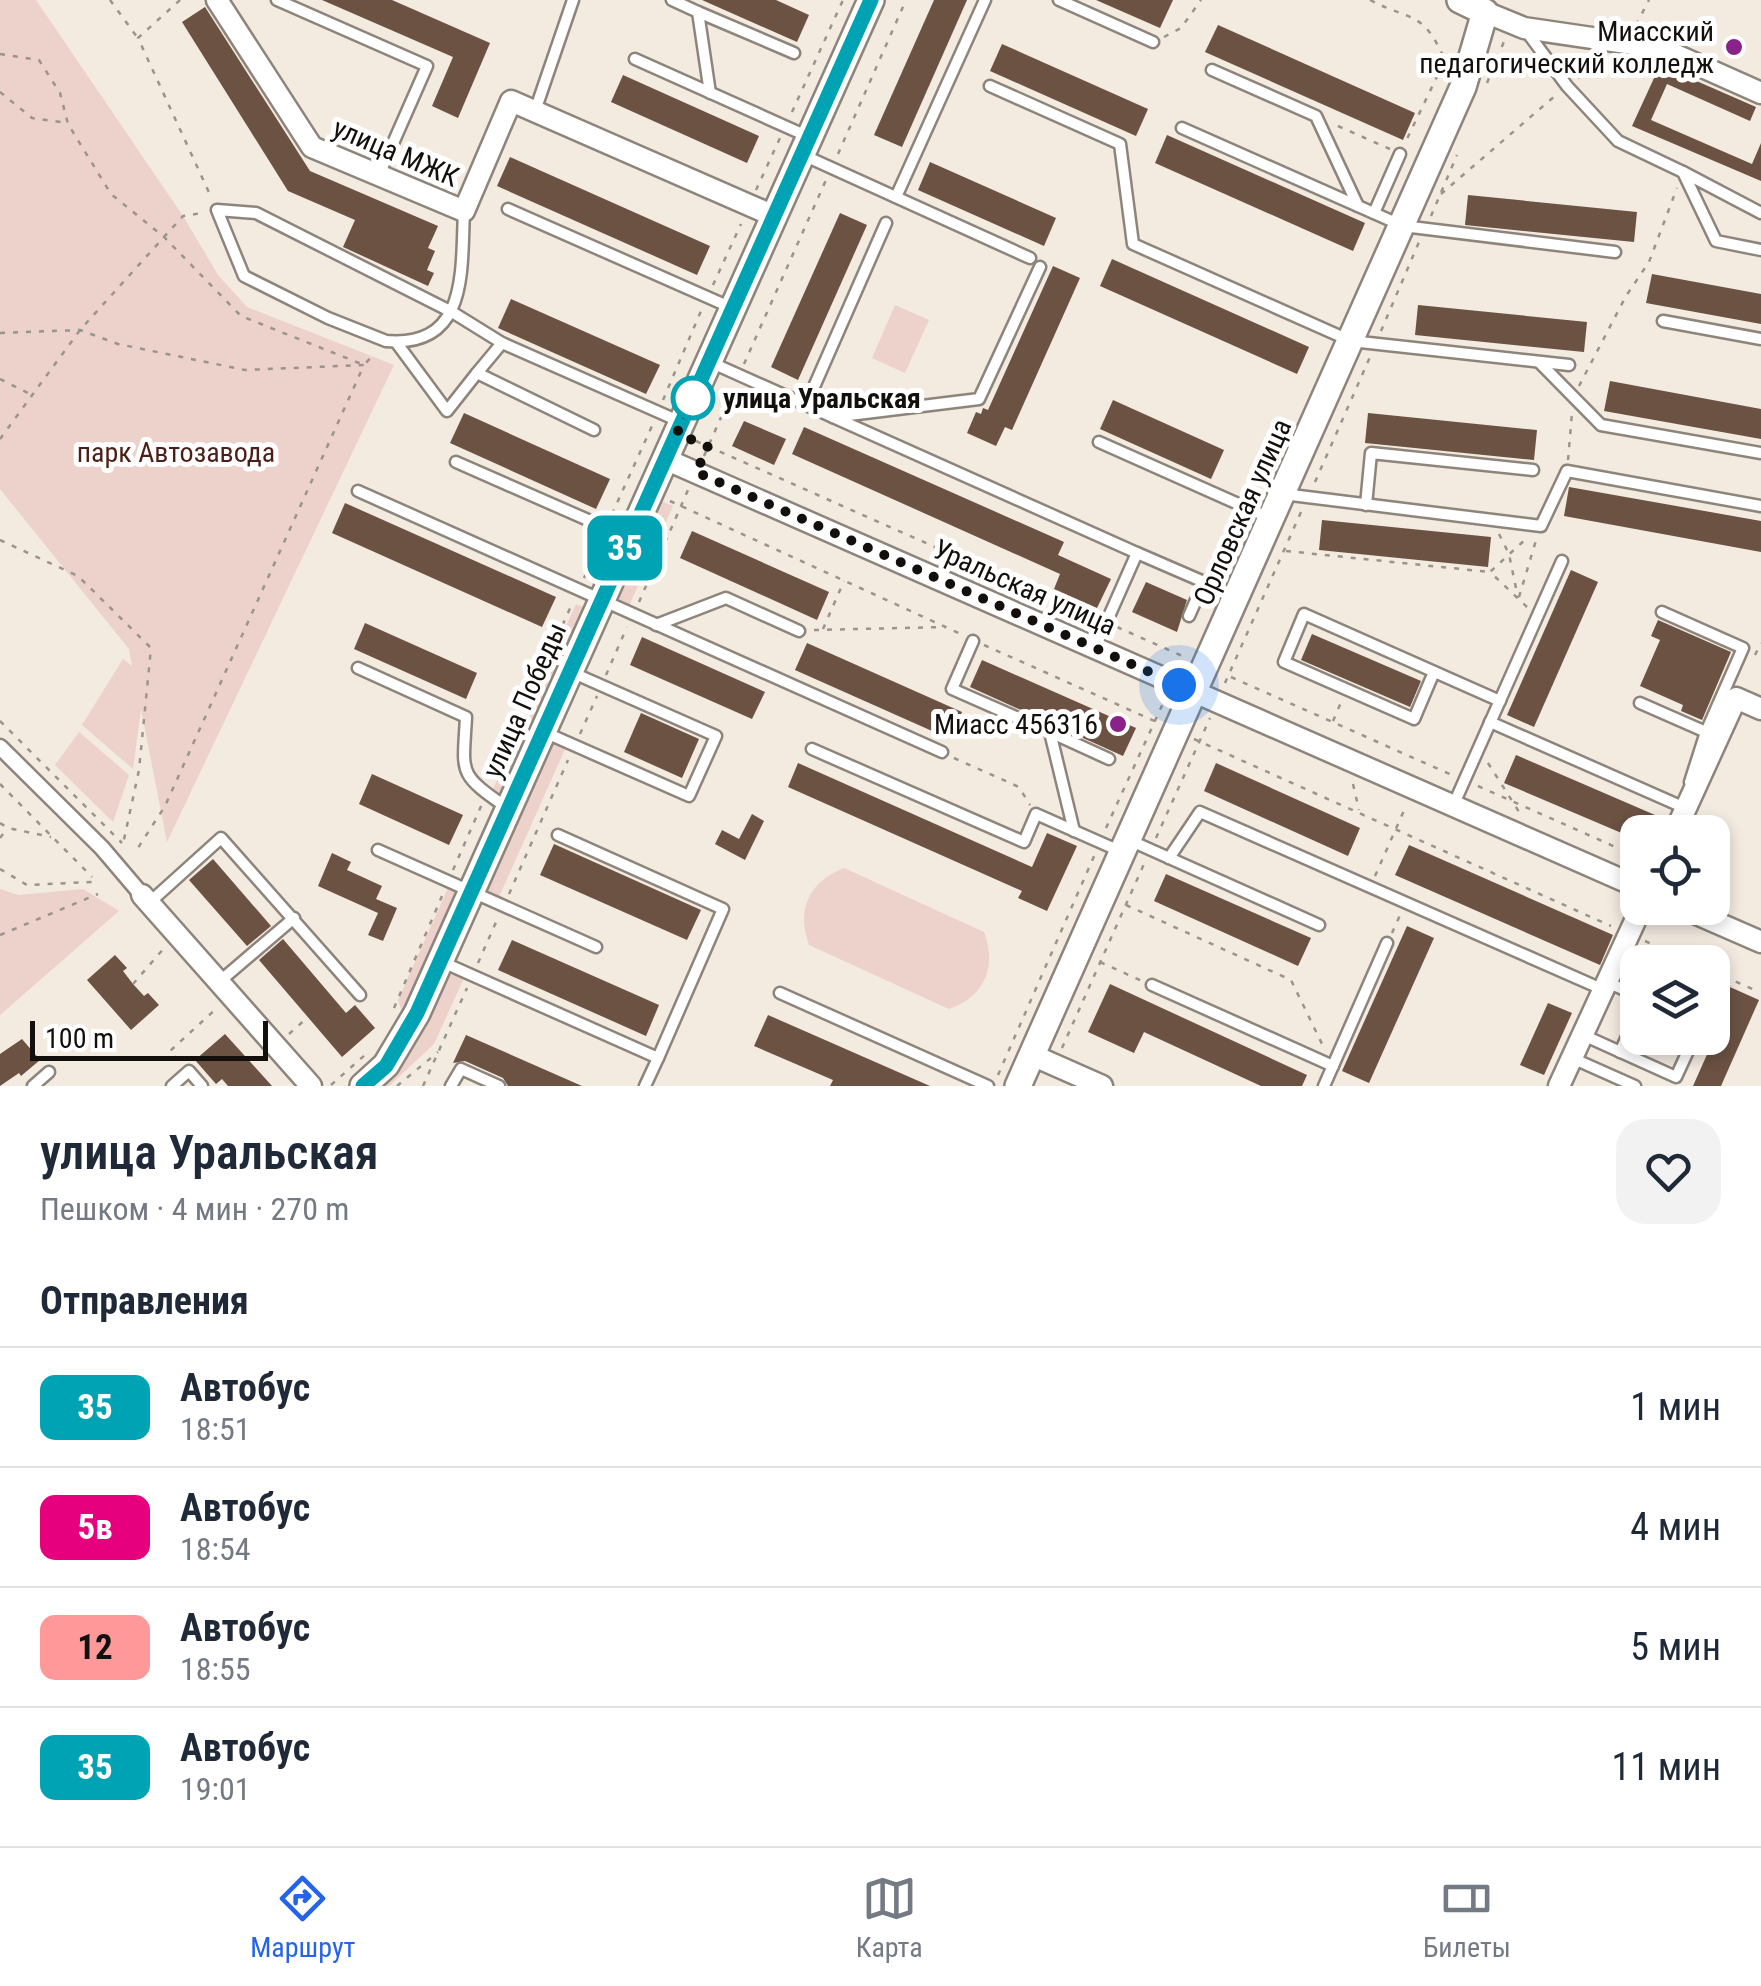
<!DOCTYPE html>
<html lang="ru">
<meta charset="utf-8">
<style>
body{margin:0;font-family:"Roboto Condensed",sans-serif;background:#f2f2f3;color:#1f2937;height:100vh;display:flex;flex-direction:column;font-size:38px;white-space:nowrap}
*{box-sizing:border-box;margin:0}
p{font-size:32px;color:#747a83}
.icon{flex:none;width:55px;height:55px;fill:none;stroke:currentColor;stroke-width:2;stroke-linecap:round;stroke-linejoin:round}
.map{position:relative;height:1086px;overflow:hidden}
.sheet{display:flex;flex-direction:column;background:#fff;flex:1}
.sheet>*{flex:none}
.badge{padding:0 20px;border-radius:15px;font-size:35px;line-height:65px}
.buttons{position:absolute;left:1620px;top:815px;display:grid;gap:20px}
.buttons a{display:grid;place-items:center;width:110px;height:110px;border-radius:20px;background:#fff;box-shadow:0 5px 15px #0003;font-size:50px}
.scale{position:absolute;left:30px;bottom:25px;width:238px;box-sizing:border-box;padding-left:10px;border:5px solid #120f0c;border-top:0;font-size:28px;line-height:35px;white-space:nowrap;color:#120f0c;-webkit-text-stroke:8px #fff;paint-order:stroke}
.you{position:absolute;width:50px;height:50px;margin:-25px;border:8px solid #fff;border-radius:50%;background:#1a73e8;box-shadow:0 0 0 15px #1a73e833}
.map>.badge{position:absolute;translate:-50% -50%;box-shadow:0 0 0 5px #fff}
h2{padding:0 40px;font-size:38px;line-height:90px}
.round{display:grid;place-items:center;flex:none;width:105px;height:105px;border-radius:30px;background:#f2f2f3}
.head{display:flex;align-items:center;justify-content:space-between;height:170px;padding:0 40px}
h1{font-size:48px;font-weight:600;line-height:75px}
ul{padding:0;list-style:none}
li{display:flex;align-items:center;gap:30px;height:120px;padding:0 40px;border-top:2px solid #e0e1e3}
li div{flex:1}
li b{display:block;font-size:38px}
li em{font-style:normal}
li .badge{min-width:110px;font-weight:700;text-align:center}
.menu{display:flex;justify-content:space-around;align-items:center;height:140px;border-top:2px solid #e0e1e3;background:#fff;font-size:28px;color:#747a83}
.menu a{display:grid;justify-items:center;gap:5px}
.menu .current{color:#2563eb}
.map>svg:first-child{display:block}
</style>
<div class="map">
<svg width="1761" height="1086" viewBox="0 0 1761 1086">
<rect width="100%" height="100%" fill="#f3eae0"/>
<g fill="#edd1cb">
<polygon points="0,0 36,0 183,216 218,275 247,307 394,365 167,842 141,709 133,769 82,725 123,659 132,666 129,649 0,489"/>
<polygon points="895,305 929,320 905,373 872,358"/>
<polygon points="661,501 673,506 629,606 617,599"/>
<polygon points="576,604 585,608 500,795 493,789"/>
<polygon points="79,732 129,775 113,822 55,765"/>
<polygon points="551,743 566,747 499,897 486,889"/>
<path d="M844,868L984,932C997,967 985,996 949,1009L809,945C796,909 809,882 844,868Z"/>
<polygon points="448,888 460,894 403,1014 398,1000"/>
<polygon points="0,889 19,895 83,889 119,911 0,1015"/>
<polygon points="448,974 464,978 434,1044 389,1086 379,1086 413,1047"/>
</g>
<g fill="#6b5243">
<polygon points="322,0 392,0 490,43 458,118 432,106 453,57"/>
<polygon points="702,0 776,0 809,15 797,42"/>
<polygon points="934,0 967,0 902,147 874,135"/>
<polygon points="1096,0 1173,0 1160,28"/>
<polygon points="205,7 310,171 438,226 428,248 435,251 427,270 434,273 428,286 343,247 355,220 288,191 182,22"/>
<polygon points="1218,25 1415,113 1403,140 1205,52"/>
<polygon points="1002,44 1148,109 1136,136 990,71"/>
<polygon points="1660,65 1756,107 1750,121 1667,84 1651,120 1752,164 1761,143 1761,181 1632,126"/>
<polygon points="623,75 759,136 747,163 611,102"/>
<polygon points="1167,135 1365,223 1353,251 1155,163"/>
<polygon points="510,157 710,246 697,275 497,186"/>
<polygon points="930,162 1056,218 1044,246 918,190"/>
<polygon points="1468,195 1637,212 1634,242 1465,225"/>
<polygon points="840,213 867,225 798,380 771,367"/>
<polygon points="1112,259 1309,347 1297,374 1100,286"/>
<polygon points="1053,266 1080,278 1012,430 1005,427 996,446 967,433 976,412 981,414 983,408 988,410"/>
<polygon points="1652,274 1761,294 1761,324 1646,303"/>
<polygon points="511,299 660,365 646,394 498,328"/>
<polygon points="1418,305 1587,322 1584,352 1415,335"/>
<polygon points="1610,381 1761,409 1761,439 1604,411"/>
<polygon points="1113,400 1224,450 1211,479 1100,429"/>
<polygon points="464,413 610,479 596,509 450,443"/>
<polygon points="1368,413 1537,430 1534,460 1365,443"/>
<polygon points="744,421 786,439 774,465 732,446"/>
<polygon points="804,427 1064,542 1058,555 1111,579 1097,608 1054,589 1060,574 792,454"/>
<polygon points="1569,487 1761,521 1761,552 1564,516"/>
<polygon points="345,503 556,597 542,627 332,533"/>
<polygon points="1322,520 1491,537 1488,567 1319,550"/>
<polygon points="692,531 829,592 817,620 680,558"/>
<polygon points="1571,570 1598,582 1534,727 1507,715"/>
<polygon points="1146,582 1187,600 1177,632 1132,612"/>
<polygon points="1658,620 1731,652 1702,720 1681,711 1683,705 1640,686 1660,640 1651,636"/>
<polygon points="365,623 477,673 466,699 354,649"/>
<polygon points="1312,634 1421,681 1410,707 1301,660"/>
<polygon points="642,637 765,692 752,719 630,665"/>
<polygon points="807,643 962,712 950,739 795,670"/>
<polygon points="982,660 1136,728 1123,756 970,687"/>
<polygon points="641,713 699,739 682,778 624,752"/>
<polygon points="1516,755 1662,818 1655,832 1638,832 1638,840 1504,783"/>
<polygon points="798,763 1032,867 1047,833 1077,846 1047,911 1018,898 1022,891 788,787"/>
<polygon points="1216,763 1360,828 1348,856 1204,791"/>
<polygon points="372,774 463,815 449,845 359,804"/>
<polygon points="752,814 764,821 745,860 715,844 722,830 739,839"/>
<polygon points="554,844 701,910 687,940 540,875"/>
<polygon points="1409,845 1613,935 1600,965 1395,875"/>
<polygon points="332,853 351,862 347,870 382,886 376,899 397,908 383,941 368,935 378,913 318,886"/>
<polygon points="213,859 271,926 247,946 189,880"/>
<polygon points="1166,874 1311,938 1298,966 1154,901"/>
<polygon points="1407,926 1434,938 1369,1083 1342,1071"/>
<polygon points="283,939 346,1013 355,1005 375,1028 342,1057 259,960"/>
<polygon points="512,940 659,1005 646,1036 498,970"/>
<polygon points="115,955 127,968 123,971 133,984 144,996 148,993 159,1005 131,1030 87,980"/>
<polygon points="1712,979 1759,1000 1721,1086 1693,1086 1725,1014 1712,1008"/>
<polygon points="1110,984 1307,1075 1302,1086 1261,1086 1144,1032 1134,1053 1088,1032"/>
<polygon points="1548,1003 1572,1013 1544,1075 1520,1065"/>
<polygon points="768,1015 930,1086 830,1086 833,1080 754,1046"/>
<polygon points="225,1034 272,1086 228,1086 222,1079 216,1084 195,1060"/>
<polygon points="466,1035 582,1086 508,1086 503,1078 465,1061 453,1063"/>
<polygon points="22,1039 40,1060 21,1076 19,1073 0,1086 0,1054"/>
</g>
<g fill="none" stroke-linecap="round" stroke-linejoin="round">
<g stroke="#8d857b" stroke-width="15">
<g id="service">
<polyline points="277,0 427,66 379,175"/>
<polyline points="672,0 698,12 710,93"/>
<polyline points="1059,0 1153,42"/>
<polyline points="698,12 794,53"/>
<polyline points="1524,28 1567,86 1618,141 1683,172 1716,241 1761,250"/>
<polyline points="635,59 809,137"/>
<polyline points="1212,70 1316,116 1358,206"/>
<polyline points="990,86 1120,144 1133,244 1351,341 1569,365"/>
<polyline points="535,111 573,0"/>
<polyline points="1182,128 1403,226 1615,252"/>
<polyline points="803,155 1030,258"/>
<polyline points="1683,172 1761,213"/>
<polyline points="896,197 985,0"/>
<polyline points="508,209 732,308"/>
<path d="M464,211C461,270 469,348 386,341L328,318L244,276L217,210L256,213L452,312L502,343L477,373L594,430"/>
<polyline points="1374,213 1400,154"/>
<polyline points="1663,321 1761,339"/>
<polyline points="396,342 447,411 477,373"/>
<polyline points="502,343 681,422"/>
<polyline points="710,362 1137,553"/>
<polyline points="1540,363 1601,425 1761,453"/>
<polyline points="806,405 886,223"/>
<polyline points="833,417 979,399 1040,267"/>
<polyline points="1099,442 1272,519"/>
<polyline points="456,462 629,538"/>
<polyline points="358,491 942,752"/>
<polyline points="1283,494 1541,526 1567,471 1761,506"/>
<polyline points="1366,505 1371,453 1533,470"/>
<polyline points="1662,612 1743,648 1706,732 1690,782"/>
<polyline points="656,625 726,598 799,631"/>
<polyline points="973,641 952,689 1050,732 1074,831"/>
<polyline points="1095,648 1137,553 1204,582 1189,616"/>
<path d="M358,668L466,717C463,774 457,773 506,807"/>
<polyline points="1434,672 1414,719 1284,662 1304,614 1500,701"/>
<polyline points="1640,703 1706,732"/>
<polyline points="1490,722 1685,808"/>
<polyline points="544,732 689,796 716,736 571,672"/>
<polyline points="1050,732 1109,759"/>
<polyline points="812,749 1024,842 1036,814 1122,852"/>
<polyline points="1453,806 1562,561"/>
<polyline points="558,835 723,909 658,1058"/>
<polyline points="1129,840 1319,925"/>
<polyline points="378,850 596,947"/>
<polyline points="1169,858 1200,812 1604,990"/>
<polyline points="149,903 221,838 360,995"/>
<polyline points="440,961 658,1058 645,1086"/>
<polyline points="219,982 294,918"/>
<polyline points="1607,982 1638,996"/>
<polyline points="1152,985 1333,1066"/>
<polyline points="780,993 988,1086"/>
<polyline points="1583,1035 1676,1077 1694,1038"/>
<polyline points="1620,1052 1638,1013"/>
<polyline points="1572,1058 1635,1086"/>
<polyline points="33,1086 49,1072"/>
<polyline points="172,1086 189,1071 202,1086"/>
<polyline points="451,1086 461,1069 499,1086"/>
<polyline points="1324,1086 1387,943"/>
</g>
</g>
<g stroke="#8d857b" stroke-width="19">
<polyline id="pedestrian" points="0,747 102,848 142,895"/>
</g>
<g stroke="#8d857b" stroke-width="25">
<g id="minor">
<polyline points="217,0 312,147 464,211 511,101 774,216"/>
<polyline points="1485,12 1524,28 1660,48 1761,93"/>
<polyline points="665,459 1638,887"/>
<polyline points="1675,832 1736,698 1761,709"/>
<polyline points="142,895 311,1086"/>
<polyline points="1683,908 1761,942"/>
<polyline points="1032,1055 1102,1086"/>
<polyline points="1559,1086 1641,908"/>
</g>
</g>
<g stroke="#8d857b" stroke-width="30">
<g id="tertiary">
<polyline points="363,1086 386,1065 417,1013 871,0"/>
<polyline points="1018,1086 1463,87 1485,12 1460,0"/>
</g>
</g>
<g stroke="#9a948c" stroke-width="2.5" stroke-dasharray="5 8" stroke-linecap="butt">
<polyline points="110,0 137,37"/>
<polyline points="180,0 138,38 212,199"/>
<path d="M1370,0C1412,22 1422,9 1445,60L1405,143"/>
<polyline points="1636,25 1649,0"/>
<polyline points="1164,37 1181,28 1201,0"/>
<polyline points="0,54 39,60 60,93 68,124 111,194 164,237 241,316 364,365 375,353"/>
<polyline points="1578,78 1605,59"/>
<polyline points="1487,83 1505,39"/>
<polyline points="0,92 32,118 67,123"/>
<polyline points="792,112 843,0"/>
<polyline points="1338,126 1390,149"/>
<polyline points="838,154 906,0"/>
<polyline points="756,190 780,138"/>
<polyline points="1441,194 1556,95"/>
<polyline points="1431,216 1457,155"/>
<polyline points="713,285 741,224"/>
<polyline points="1381,331 1419,242"/>
<polyline points="0,333 80,330 118,344 245,370 364,365 165,806 136,851"/>
<polyline points="744,364 826,180"/>
<polyline points="0,379 30,394"/>
<polyline points="1579,386 1626,296 1649,262 1677,188"/>
<polyline points="663,400 701,311"/>
<polyline points="0,439 80,330 183,216 202,213"/>
<polyline points="696,441 1095,618"/>
<polyline points="704,456 733,390"/>
<polyline points="1568,460 1572,413"/>
<polyline points="1315,482 1370,357"/>
<polyline points="670,501 963,635"/>
<polyline points="612,514 652,426"/>
<polyline points="1499,534 1509,554 1518,598"/>
<polyline points="0,540 78,576 151,648 139,770 123,844"/>
<polyline points="1286,551 1490,572"/>
<polyline points="584,578 601,540"/>
<polyline points="1519,597 1537,537"/>
<polyline points="639,602 688,490"/>
<polyline points="1527,607 1490,572 1528,537"/>
<polyline points="1117,627 1187,658"/>
<polyline points="823,629 844,581"/>
<polyline points="814,630 946,627"/>
<polyline points="984,645 1159,723"/>
<polyline points="1755,655 1761,643"/>
<polyline points="606,675 627,627"/>
<polyline points="1231,677 1452,775"/>
<polyline points="1225,683 1301,512"/>
<polyline points="0,721 122,843"/>
<polyline points="1333,721 1342,700"/>
<polyline points="580,734 597,696"/>
<polyline points="1194,739 1611,926"/>
<polyline points="954,758 1019,787 1030,805"/>
<polyline points="1488,763 1521,815"/>
<polyline points="493,779 572,604"/>
<polyline points="0,784 92,877"/>
<polyline points="1353,784 1359,810"/>
<polyline points="1478,786 1638,857"/>
<polyline points="0,823 8,828 51,837"/>
<polyline points="1106,828 1165,699"/>
<polyline points="0,838 7,829"/>
<polyline points="1156,838 1210,718"/>
<polyline points="0,869 27,885 92,882"/>
<polyline points="453,870 482,804"/>
<polyline points="1375,876 1406,806"/>
<polyline points="509,894 568,760"/>
<polyline points="1126,905 1291,980 1323,1046"/>
<polyline points="1392,933 1401,913"/>
<polyline points="0,935 98,894"/>
<polyline points="1645,941 1692,962"/>
<polyline points="1100,962 1142,981"/>
<polyline points="478,963 497,920"/>
<polyline points="1712,971 1759,992"/>
<polyline points="133,984 165,947"/>
<polyline points="394,1008 442,896"/>
<polyline points="289,1034 308,1017"/>
<polyline points="1062,1048 1144,864"/>
<polyline points="178,1060 170,1051 218,1007"/>
<polyline points="998,1075 1095,854"/>
<polyline points="331,1085 366,1054"/>
<polyline points="397,1086 438,1052"/>
<polyline points="423,1086 467,988"/>
</g>
<use href="#service" stroke="#fff" stroke-width="10"/>
<use href="#pedestrian" stroke="#fff" stroke-width="14"/>
<use href="#minor" stroke="#fff" stroke-width="20"/>
<use href="#tertiary" stroke="#fff" stroke-width="25"/>
</g>
<g fill="none" stroke-linecap="round" stroke-linejoin="round">
<g stroke="#fff" stroke-width="22">
<polyline id="line" points="363,1086 386,1066 417,1013 871,0"/>
</g>
<use href="#line" stroke="#00a3b4" stroke-width="15"/>
<polyline stroke="#120f0c" stroke-width="10" stroke-dasharray="0 18" points="693,398 677,433 708,447 696,472 1179,685"/>
</g>
<g fill="#892289" stroke="#fff" stroke-width="4">
<circle cx="1734" cy="47" r="10"/>
<circle cx="1118" cy="724" r="10"/>
</g>
<circle fill="#fff" stroke="#00a3b4" stroke-width="5" cx="693" cy="398" r="20"/>
<g text-anchor="middle" stroke-width="10" stroke-linejoin="round" paint-order="stroke">
<g font-size="28" fill="#120f0c" stroke="#fff" text-anchor="end">
<text x="1714" y="41">Миасский<tspan x="1714" dy="32">педагогический колледж</tspan></text>
<text x="1098" y="734">Миасс 456316</text>
</g>
<g font-size="28" fill="#120f0c" stroke="#fff">
<text transform="translate(396 152) rotate(23)" y="10">улица МЖК</text>
<text transform="translate(1242 512) rotate(-66)" y="10">Орловская улица</text>
<text transform="translate(1025 587) rotate(24)" y="10">Уральская улица</text>
<text transform="translate(524 700) rotate(-66)" y="10">улица Победы</text>
</g>
<g font-size="28" font-weight="bold" fill="#120f0c" stroke="#fff" text-anchor="start">
<text x="723" y="408">улица Уральская</text>
</g>
<g font-size="28" fill="#4b1e17" stroke="#fff">
<text x="176" y="462">парк Автозавода</text>
</g>
</g>
</svg>
<div class="buttons">
<a><svg class="icon" aria-label="locate" viewBox="0 0 24 24"><circle cx="12" cy="12" r="6"/><path d="M12 2v4M12 18v4M2 12h4M18 12h4"/></svg></a>
<a><svg class="icon" aria-label="layers" viewBox="0 0 24 24"><path d="M12 4l9 5-9 5-9-5zM3 14l9 5 9-5"/></svg></a>
</div>
<div class="scale">100 m</div>
<div class="you" style="left:1179px;top:685px"></div>
<b class="badge" style="left:625px;top:548px;background:#00a3b4;color:#fff">35</b>
</div>
<section class="sheet">
<div class="head"><div><h1>улица Уральская</h1><p>Пешком · 4 мин · 270 m</p></div><a class="round"><svg class="icon" aria-label="heart" viewBox="0 0 24 24"><path d="M12 20l-8-8c-3-5 5-10 8-4 3-6 11-1 8 4z"/></svg></a></div>
<h2>Отправления</h2>
<ul>
<li><span class="badge" style="background:#00a3b4;color:#fff">35</span><div><b>Автобус</b><p>18:51</p></div><em>1 мин</em></li>
<li><span class="badge" style="background:#e6007e;color:#fff">5в</span><div><b>Автобус</b><p>18:54</p></div><em>4 мин</em></li>
<li><span class="badge" style="background:#f99;color:#111">12</span><div><b>Автобус</b><p>18:55</p></div><em>5 мин</em></li>
<li><span class="badge" style="background:#00a3b4;color:#fff">35</span><div><b>Автобус</b><p>19:01</p></div><em>11 мин</em></li>
</ul>
</section>
<nav class="menu">
<a class="current"><svg class="icon" aria-label="directions" viewBox="0 0 24 24"><path d="M12 3l9 9-9 9-9-9zM9 14v-3h6M13 9l2 2-2 2"/></svg>Маршрут</a>
<a><svg class="icon" aria-label="map" viewBox="0 0 24 24"><path d="M3 6l6-2 6 2 6-2v14l-6 2-6-2-6 2zM9 4v14M15 6v14"/></svg>Карта</a>
<a><svg class="icon" aria-label="tickets" viewBox="0 0 24 24"><path d="M3 7h18v10H3zM15 7v10"/></svg>Билеты</a>
</nav>
